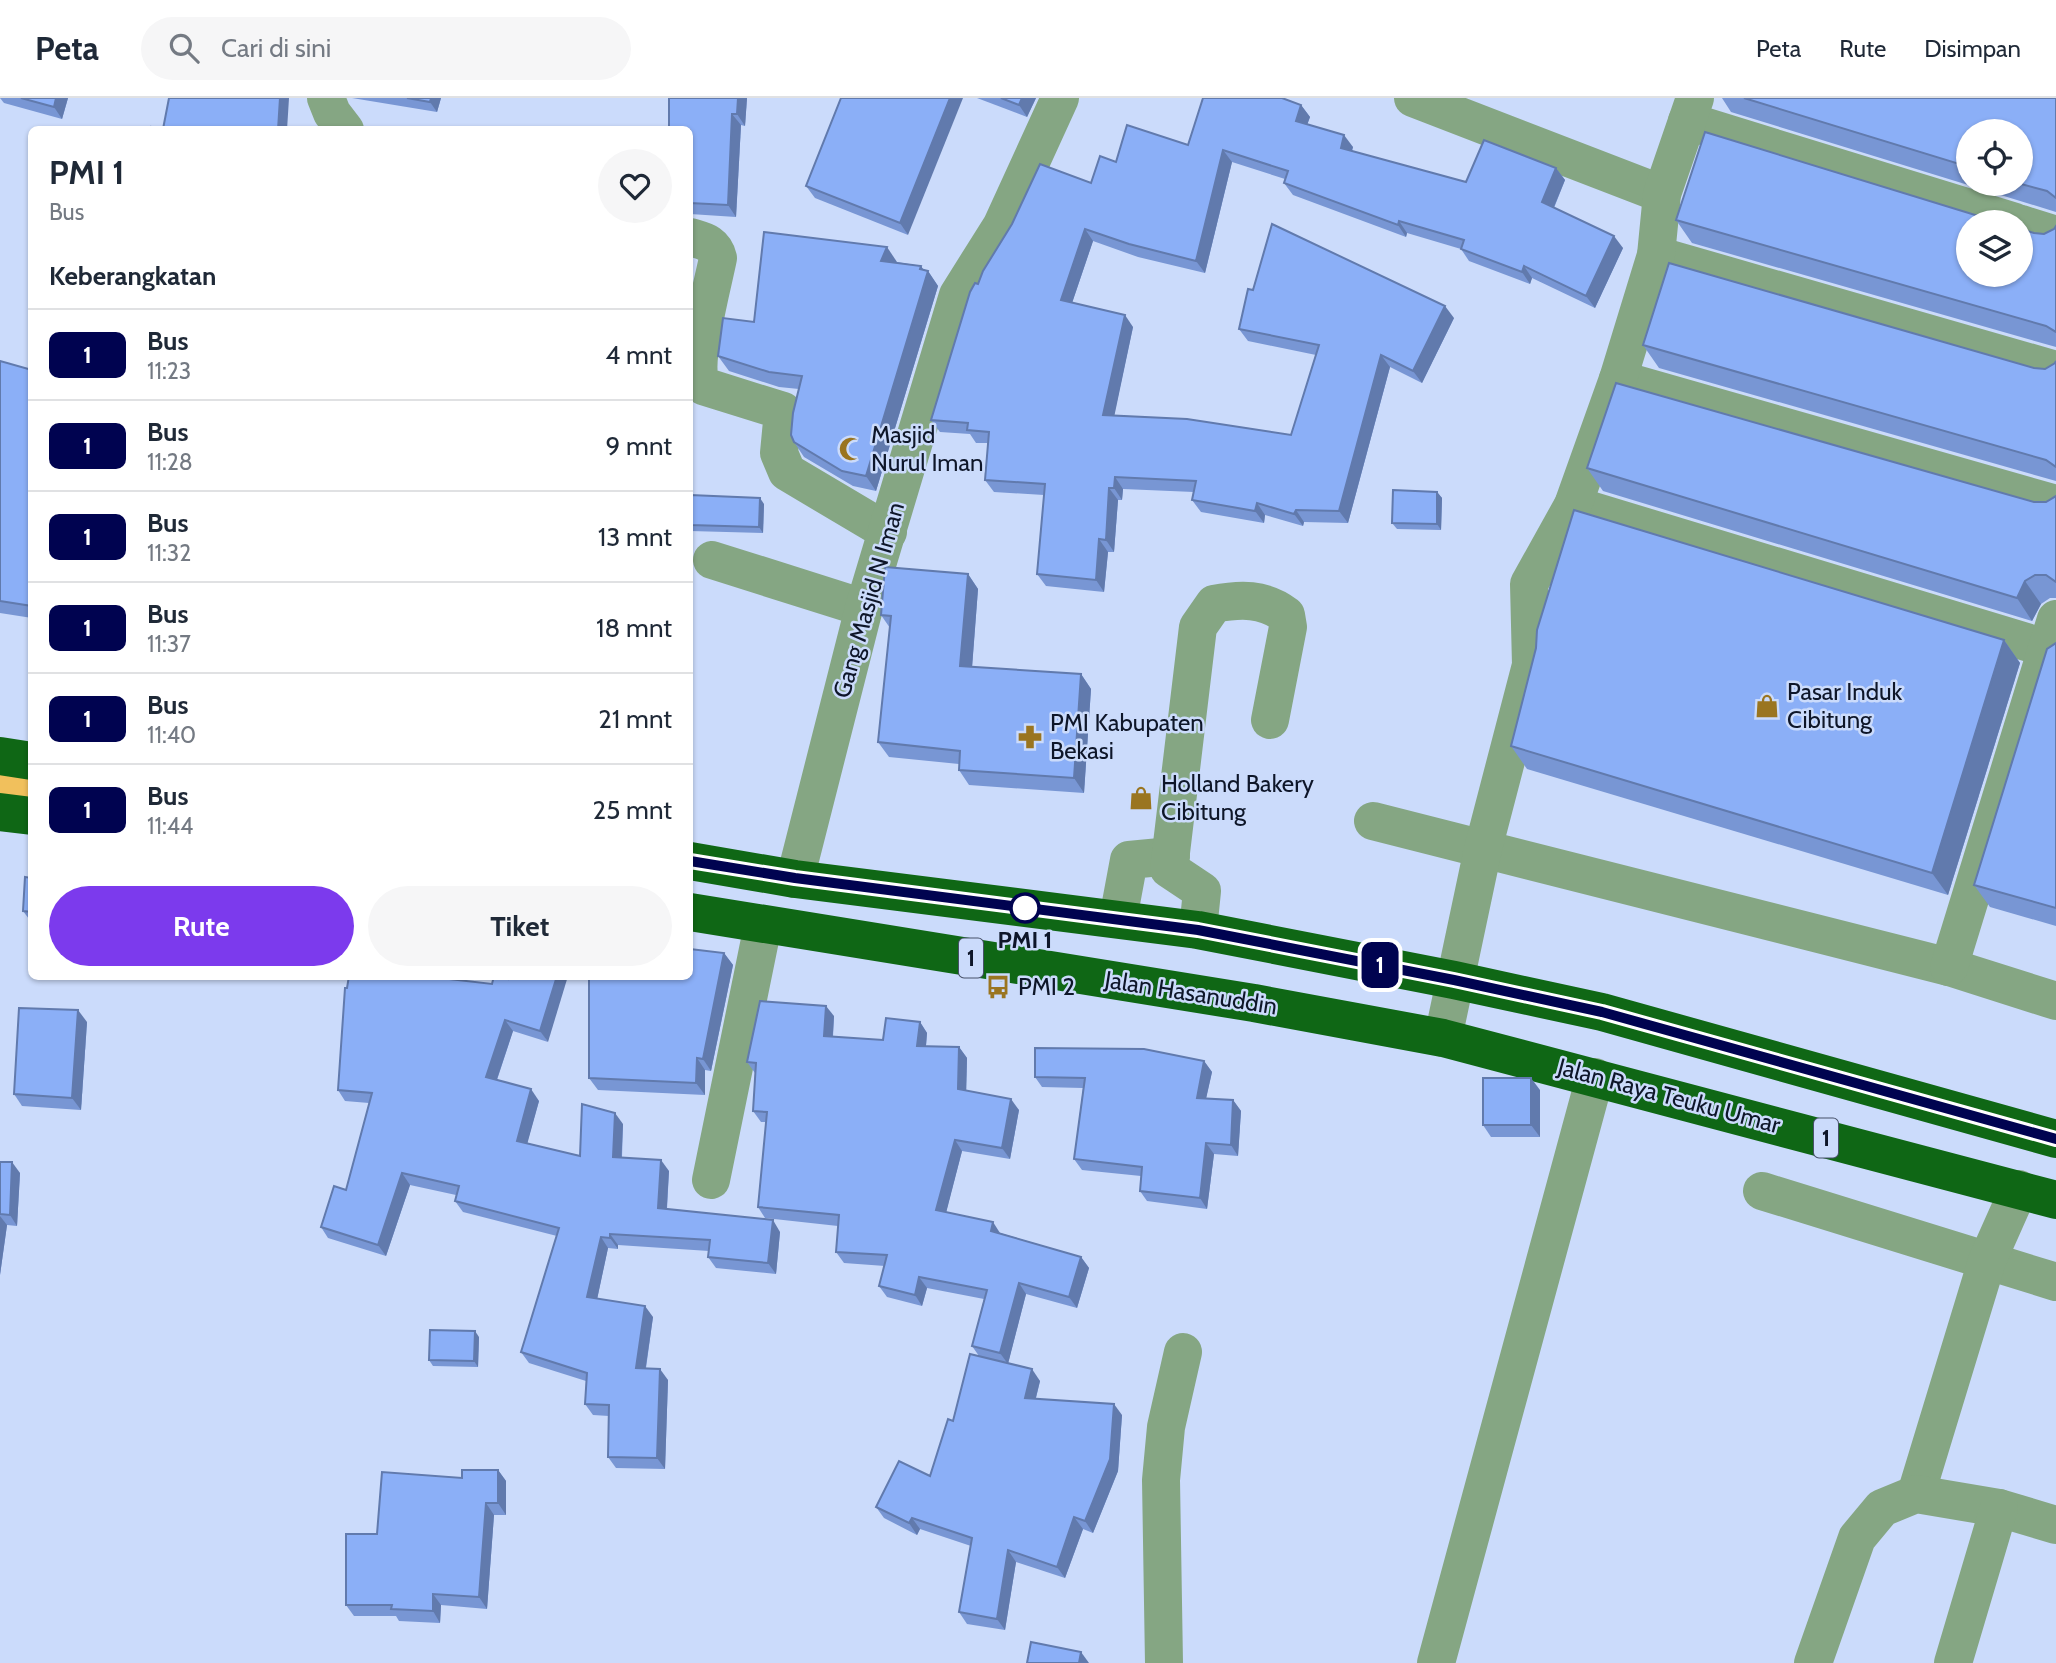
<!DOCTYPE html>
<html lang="id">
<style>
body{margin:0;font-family:Cabin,sans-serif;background:#f6f6f7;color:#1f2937;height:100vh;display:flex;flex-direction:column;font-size:26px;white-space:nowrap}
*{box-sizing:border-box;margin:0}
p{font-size:23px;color:#747a83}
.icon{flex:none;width:38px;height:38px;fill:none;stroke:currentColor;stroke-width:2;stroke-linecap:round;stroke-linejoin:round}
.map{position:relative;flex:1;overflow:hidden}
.details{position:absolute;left:28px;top:28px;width:665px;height:854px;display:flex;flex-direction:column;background:#fff;border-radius:10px;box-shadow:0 2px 5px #0004}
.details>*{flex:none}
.badge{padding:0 14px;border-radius:10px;font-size:24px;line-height:46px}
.tools{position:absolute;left:1956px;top:21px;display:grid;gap:14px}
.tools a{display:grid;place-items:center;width:77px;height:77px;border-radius:50%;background:#fff;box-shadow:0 2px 5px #0004;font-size:35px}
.map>.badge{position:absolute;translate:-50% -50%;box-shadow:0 0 0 4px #fff}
h2{padding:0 21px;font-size:26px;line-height:63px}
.round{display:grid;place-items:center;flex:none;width:74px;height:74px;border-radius:37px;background:#f6f6f7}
.overview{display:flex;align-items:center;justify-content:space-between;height:119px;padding:0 21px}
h1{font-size:33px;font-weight:700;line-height:52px}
.primary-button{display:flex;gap:14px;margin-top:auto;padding:14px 21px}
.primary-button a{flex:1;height:80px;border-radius:42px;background:#7c3aed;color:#fff;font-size:28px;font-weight:700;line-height:80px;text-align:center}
.primary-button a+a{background:#f6f6f7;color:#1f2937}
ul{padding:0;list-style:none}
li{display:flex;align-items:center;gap:21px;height:91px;padding:0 21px;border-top:2px solid #e0e1e3}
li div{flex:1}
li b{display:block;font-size:26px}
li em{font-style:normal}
li .badge{min-width:77px;font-weight:700;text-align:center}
header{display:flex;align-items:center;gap:42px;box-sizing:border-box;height:98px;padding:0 35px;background:#fff;border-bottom:2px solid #e0e1e3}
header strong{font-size:33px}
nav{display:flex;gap:38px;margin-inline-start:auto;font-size:24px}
.search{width:490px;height:63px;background:#f6f6f7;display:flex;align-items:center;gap:18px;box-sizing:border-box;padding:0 24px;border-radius:38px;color:#747a83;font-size:26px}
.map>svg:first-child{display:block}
</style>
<header>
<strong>Peta</strong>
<div class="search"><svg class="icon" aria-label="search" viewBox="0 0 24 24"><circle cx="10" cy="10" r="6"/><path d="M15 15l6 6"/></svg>Cari di sini</div>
<nav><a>Peta</a><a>Rute</a><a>Disimpan</a></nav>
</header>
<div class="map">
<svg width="2056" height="1565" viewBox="0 0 2056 1565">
<rect width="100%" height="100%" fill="#cbdbfb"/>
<polygon fill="#f1c05c" points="0,658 31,663 31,718 0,714"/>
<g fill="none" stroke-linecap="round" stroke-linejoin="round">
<g stroke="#85a683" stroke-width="38">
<polyline points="326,0 332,15 345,32"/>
<polyline points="1413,0 1662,96"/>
<polyline points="1687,23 2015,124"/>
<polyline points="2021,126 2056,137"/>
<path d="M690,139C703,143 714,144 718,160C713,186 690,268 703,288L783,313L779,355L787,374L888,434"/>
<polyline points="1656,157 2056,272"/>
<polyline points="1618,281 2056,406"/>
<polyline points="1573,407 2056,553"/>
<polyline points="712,462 864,510"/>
<polyline points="1373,723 1949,869 2056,903"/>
<polyline points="795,781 864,510 958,197 1002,127 1060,0"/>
<polyline points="1118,821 1129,762 1171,758"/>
<path d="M1198,832L1202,793L1169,771L1198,529L1214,506C1240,501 1264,500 1286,517L1288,529L1270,622"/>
<polyline points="1949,869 2056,521"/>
<polyline points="1443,940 1483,751 1531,567 1529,486 1573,407 1618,281 1656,157 1662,96 1695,0"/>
<polyline points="711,1082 763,827"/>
<polyline points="1762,1093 2056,1184"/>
<polyline points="1916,1396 1987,1163 2019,1091"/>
<polyline points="1164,1565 1161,1382 1166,1329 1183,1254"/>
<polyline points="1436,1565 1595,979"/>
<polyline points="1813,1565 1857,1440 1882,1410 1916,1396 1999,1410 2056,1427"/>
<polyline points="1953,1565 1999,1410"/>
</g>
<g stroke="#0f6715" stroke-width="38">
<polyline points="0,658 32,663"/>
<polyline points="0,714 32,718"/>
<polyline points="690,763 795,781 1198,832 1454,882 1602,914 2056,1041"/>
<polyline points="690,814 1254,905 1443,940 2056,1102"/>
</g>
</g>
<g fill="#7896d4" fill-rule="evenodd">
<polygon points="0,0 68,0 62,21 4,5"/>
<polygon points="352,0 441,0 437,14"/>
<polygon points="747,0 745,28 741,27 736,119 690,116 690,32"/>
<polygon points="841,0 908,137 815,100 806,88"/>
<polygon points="977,0 1036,0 1027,19"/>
<path d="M1722,0H2056V114L1731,14ZM1969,33L2021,86H1969Z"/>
<polygon points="1301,7 1310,19 1307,27 1353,49 1352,53 1466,84 1556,70 1565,82 1554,110 1623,150 1595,210 1532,180 1530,186 1469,163 1461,151 1407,135 1406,139 1293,97 1284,85 1285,81 1232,64 1205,175 1138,159 1093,143 1072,205 1133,229 1114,317 1291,337 1316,257 1248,243 1239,231 1454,220 1422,285 1390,269 1348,425 1304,424 1303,428 1265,417 1264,425 1201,414 1192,402 1194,394 1123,391 1122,402 1118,402 1114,454 1108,454 1104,494 1046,488 1037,476 1044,397 994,394 985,382 988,345 976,345 970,336 940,334 931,322 978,186 1116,64 1188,47"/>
<polygon points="1676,122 2044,136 2054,131 2056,128 2056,249 1692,145"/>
<polygon points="897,164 921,168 923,172 928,173 938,188 876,393 853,388 804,359 794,344 799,291 779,289 729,273 718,258 754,224"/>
<polygon points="1643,247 2034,270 2045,271 2055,265 2056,263 2056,383 1659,270"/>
<polygon points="0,263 32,272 32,520 0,515"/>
<polygon points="1587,370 2034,404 2046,404 2056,398 2056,500 2050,500 2041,506 2032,523 1603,393"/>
<polygon points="1437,394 1442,400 1441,432 1397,431 1392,425"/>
<polygon points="690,397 764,406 763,435 690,433"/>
<polygon points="968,476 978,491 972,569 1081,576 1091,591 1084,695 969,687 959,672 959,666 889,659 878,644 890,530 881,517"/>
<polygon points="2004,542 2020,565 1948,797 1527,671 1511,648 1536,550"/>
<polygon points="2056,545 2056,828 1990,809 1974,787"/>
<polygon points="32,780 32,825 23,813"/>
<polygon points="724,855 733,867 711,973 705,972 705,997 598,992 589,980"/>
<polygon points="508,881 548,944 513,933 497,982 539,1003 527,1045 580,1058 623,1026 622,1059 669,1073 667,1111 780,1134 776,1176 716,1170 708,1159 709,1153 618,1147 618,1151 608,1150 597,1201 653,1219 646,1270 668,1282 665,1371 616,1370 608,1359 609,1318 593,1317 585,1306 586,1283 529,1265 521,1254 557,1138 463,1114 455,1103 456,1097 410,1087 386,1158 328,1140 321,1129 346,1092 369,1005 345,1003 338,992 492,886"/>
<polygon points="834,918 833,939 883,942 920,924 927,935 926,948 959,949 967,960 966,992 1019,1012 1010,1061 962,1053 946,1114 1000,1135 1081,1159 1089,1170 1077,1210 1026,1196 1008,1265 1040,1283 1036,1300 1122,1317 1118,1373 1093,1435 1083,1431 1065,1480 1016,1464 1005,1532 967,1526 959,1514 971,1448 920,1431 917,1437 884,1420 876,1409 930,1378 979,1258 972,1248 984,1201 927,1190 922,1208 887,1199 879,1188 885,1168 844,1165 836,1154 838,1128 765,1120 758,1109 766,1024 761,1024 753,1013 755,975 747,964"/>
<polygon points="87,924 81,1012 22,1008 14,996"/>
<polygon points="1204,963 1212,974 1206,1000 1233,1002 1241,1013 1238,1058 1214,1056 1207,1111 1147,1103 1140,1093 1141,1078 1082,1072 1074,1061 1083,990 1042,989 1035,979"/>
<polygon points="1540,992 1540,1039 1491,1039 1483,1027"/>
<polygon points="0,1064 20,1075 17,1128 7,1127 0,1177"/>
<polygon points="479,1239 478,1269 433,1268 429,1262"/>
<polygon points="498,1372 506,1383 506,1417 494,1417 487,1511 441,1507 440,1525 399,1523 396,1518 354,1518 346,1507 377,1436"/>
</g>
<g fill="#617aad">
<polygon points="56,0 68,0 62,21 54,9"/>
<polygon points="280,0 289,0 287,32 278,32"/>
<polygon points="431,0 441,0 437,14 430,4"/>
<polygon points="738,0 747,0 745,28 737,16"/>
<polygon points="950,0 963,0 908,137 900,125"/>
<polygon points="1022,0 1036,0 1027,19 1019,7"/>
<polygon points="1301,7 1310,19 1304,35 1296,23"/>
<polygon points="732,16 741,27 736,119 728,107"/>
<polygon points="1344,37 1353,49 1349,62 1341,50"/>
<polygon points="1223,52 1232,64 1205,175 1196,163"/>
<polygon points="1556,70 1565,82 1551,116 1542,104"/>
<polygon points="1399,123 1407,135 1406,139 1398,127"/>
<polygon points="1085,131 1093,143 1069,214 1061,202"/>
<polygon points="1614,138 1623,150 1595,210 1586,198"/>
<polygon points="887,149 897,164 892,177 881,163"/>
<polygon points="921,168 927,177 928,173 938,188 876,393 866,378"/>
<polygon points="1524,168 1532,180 1530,186 1522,174"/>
<polygon points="1445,208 1454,220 1422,285 1413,273"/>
<polygon points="1125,217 1133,229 1112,329 1103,317"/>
<polygon points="1381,257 1390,269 1348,425 1339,413"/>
<polygon points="1115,379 1123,391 1122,402 1114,390"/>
<polygon points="1109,390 1118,402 1114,454 1106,442"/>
<polygon points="1437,394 1442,400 1441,432 1437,426"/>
<polygon points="760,400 764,406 763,435 759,429"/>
<polygon points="1257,405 1265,417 1264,425 1255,413"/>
<polygon points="1296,412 1304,424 1303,428 1294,416"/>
<polygon points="1099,441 1108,454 1104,494 1096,482"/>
<polygon points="968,476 978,491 971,583 960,568"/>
<polygon points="2025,483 2041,506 2032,523 2017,500"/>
<polygon points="2004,542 2020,565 1948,797 1932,775"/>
<polygon points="1081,576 1091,591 1084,695 1074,680"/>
<polygon points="724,855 733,867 711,973 703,961"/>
<polygon points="557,878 568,878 548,944 540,933"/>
<polygon points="826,908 834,918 832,949 824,938"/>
<polygon points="78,912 87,924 81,1012 72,1000"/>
<polygon points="505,922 513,933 494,990 486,979"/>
<polygon points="920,924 927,935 925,959 917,948"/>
<polygon points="959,949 967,960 966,1002 958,991"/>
<polygon points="697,960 705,972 705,997 696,985"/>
<polygon points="1204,963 1212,974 1204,1010 1197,1000"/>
<polygon points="1531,980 1540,992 1540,1039 1531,1027"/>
<polygon points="531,991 539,1003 525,1054 517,1043"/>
<polygon points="1011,1001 1019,1012 1010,1061 1002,1050"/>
<polygon points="1233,1002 1241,1013 1238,1058 1231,1047"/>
<polygon points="615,1015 623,1026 621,1070 613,1059"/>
<polygon points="955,1042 962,1053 944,1123 936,1112"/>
<polygon points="1206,1045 1214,1056 1207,1111 1200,1100"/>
<polygon points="661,1062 669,1073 666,1122 658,1110"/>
<polygon points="12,1064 20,1075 17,1128 10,1117"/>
<polygon points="402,1075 410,1087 386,1158 378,1147"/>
<polygon points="0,1118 7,1127 0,1177"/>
<polygon points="773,1122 780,1134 776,1176 768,1165"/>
<polygon points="993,1124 1000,1135 991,1133"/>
<polygon points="610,1136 618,1147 618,1151 610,1140"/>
<polygon points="601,1139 608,1150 595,1211 587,1199"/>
<polygon points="1081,1159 1089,1170 1077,1210 1069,1199"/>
<polygon points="919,1179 927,1190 922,1208 915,1197"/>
<polygon points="1019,1185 1026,1196 1008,1266 1000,1255"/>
<polygon points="645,1208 653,1219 644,1281 636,1270"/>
<polygon points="475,1233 479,1239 478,1269 474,1263"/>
<polygon points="660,1271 668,1282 665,1371 657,1360"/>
<polygon points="1032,1271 1040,1283 1033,1311 1025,1300"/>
<polygon points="1114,1306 1122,1317 1118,1373 1093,1435 1085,1423"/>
<polygon points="498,1372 506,1383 506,1417 498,1405"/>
<polygon points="486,1405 494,1417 487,1511 479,1499"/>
<polygon points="1074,1419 1083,1431 1065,1480 1057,1469"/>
<polygon points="912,1420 920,1431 917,1437 909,1425"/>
<polygon points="1008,1452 1016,1464 1005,1532 997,1521"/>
<polygon points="433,1496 441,1507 440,1525 433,1513"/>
<polygon points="1081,1554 1089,1565 1079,1565"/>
</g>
<g fill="#8baff7" stroke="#617aad" stroke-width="2">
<polygon points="21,0 56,0 54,9"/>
<polygon points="169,0 280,0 278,32 150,32 151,29 163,31"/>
<polygon points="407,0 431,0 430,4"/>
<polygon points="669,0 738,0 737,16 732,16 728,107 690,105 690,32 669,32"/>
<polygon points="841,0 950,0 900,125 806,88"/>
<polygon points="1001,0 1022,0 1019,7"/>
<polygon points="1203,0 1282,0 1301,7 1296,23 1344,37 1341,50 1466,84 1484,42 1556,70 1542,104 1614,138 1586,198 1524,168 1522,174 1461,151 1464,142 1399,123 1398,127 1284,85 1288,73 1223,52 1196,163 1129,146 1085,131 1061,202 1125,217 1103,317 1187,321 1291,337 1319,247 1239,231 1248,191 1253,192 1272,126 1445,208 1413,273 1381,257 1339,413 1296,412 1294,416 1257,405 1255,413 1192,402 1196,383 1115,379 1114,390 1109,390 1106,442 1099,441 1096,482 1037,476 1045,386 985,382 989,334 967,332 968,325 931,322 970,194 975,185 978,186 983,173 1012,126 1040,66 1091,85 1100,58 1116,64 1127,27 1188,47"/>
<polygon points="1744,0 2056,0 2056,100 2047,93 2021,86 2021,33 1969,33 1969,69"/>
<polygon points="1705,34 1998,124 1969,124 1969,177 2021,177 2021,131 2034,135 2044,136 2054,131 2056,128 2056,234 2046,228 1676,122"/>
<polygon points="764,134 887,149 881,163 921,168 920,171 928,173 866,378 842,373 794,344 791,337 793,315 802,278 769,274 718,258 723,220 754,224"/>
<polygon points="1669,165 2034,270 2045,271 2055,265 2056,263 2056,369 2046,362 1643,247"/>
<polygon points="0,263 32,272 32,508 0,503"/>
<polygon points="1616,285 2034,404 2046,404 2056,398 2056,484 2046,477 2035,477 2025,483 2017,500 1587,370"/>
<polygon points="1393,392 1437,394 1437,426 1392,425"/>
<polygon points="690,397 760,400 759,429 690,427"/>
<polygon points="1574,412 2004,542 1932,775 1511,648 1536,550 1537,532"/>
<polygon points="885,469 968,476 960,568 1081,576 1074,680 959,672 960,653 878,644 891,518 881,517"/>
<polygon points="2056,545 2056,810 1974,787 2047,551"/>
<polygon points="25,779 32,780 32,814 23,813"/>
<polygon points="690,851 724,855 703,961 697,960 696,985 589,980 589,878 690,878"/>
<polygon points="349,878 423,878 492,886 494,878 500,878 508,881 509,878 557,878 540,933 505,922 486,979 531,991 517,1043 580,1058 582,1006 615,1015 613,1059 661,1062 658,1110 773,1122 768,1165 708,1159 710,1142 610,1136 610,1140 601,1139 587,1199 645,1208 636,1270 660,1271 657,1360 608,1359 609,1307 585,1306 587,1275 521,1254 559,1130 455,1103 459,1088 402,1075 378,1147 321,1129 334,1088 346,1092 372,995 338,992 345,890 347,890"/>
<polygon points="760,903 826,908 824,938 883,942 886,920 920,924 917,948 959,949 958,991 1011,1001 1002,1050 955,1042 936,1112 993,1124 991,1133 1081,1159 1069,1199 1019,1185 1000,1255 972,1248 987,1192 919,1179 915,1197 879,1188 887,1157 836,1154 839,1117 758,1109 767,1014 753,1013 756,965 747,964"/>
<polygon points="19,910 78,912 72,1000 14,996"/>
<polygon points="1035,950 1144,951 1204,963 1197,1000 1233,1002 1231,1047 1206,1045 1200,1100 1140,1093 1142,1069 1074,1061 1085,980 1035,979"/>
<rect x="1483" y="980" width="48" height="47"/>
<polygon points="0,1064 12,1064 10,1117 0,1116"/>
<polygon points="430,1232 475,1233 474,1263 429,1262"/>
<polygon points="970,1256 1032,1271 1025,1300 1114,1306 1110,1361 1085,1423 1074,1419 1057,1469 1008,1452 997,1521 959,1514 972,1440 912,1420 909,1425 876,1409 899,1363 930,1378 948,1321 953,1323"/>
<polygon points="462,1372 498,1372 498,1405 486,1405 479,1499 433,1496 433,1513 391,1511 392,1507 346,1507 346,1436 377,1436 382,1374 462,1380"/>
<polygon points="1031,1544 1081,1554 1079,1565 1027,1565"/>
</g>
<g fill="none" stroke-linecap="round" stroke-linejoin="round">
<g stroke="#fff" stroke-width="16">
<polyline id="line" points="690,763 795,780 1198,832 1454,882 1602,914 2056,1041"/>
</g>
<use href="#line" stroke="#000350" stroke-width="10"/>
</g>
<defs>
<g id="mosque-bare" transform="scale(1.89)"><path d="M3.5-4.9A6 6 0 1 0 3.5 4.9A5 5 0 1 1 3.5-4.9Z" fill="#9a7520" stroke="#cbdbfb" stroke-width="2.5" paint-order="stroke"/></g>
<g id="shop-bare" transform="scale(1.89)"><path d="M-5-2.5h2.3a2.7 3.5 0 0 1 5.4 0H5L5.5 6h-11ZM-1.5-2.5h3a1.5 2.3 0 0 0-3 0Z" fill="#9a7520" stroke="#cbdbfb" stroke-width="2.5" paint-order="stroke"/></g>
<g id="pharmacy-bare" transform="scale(1.89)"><path d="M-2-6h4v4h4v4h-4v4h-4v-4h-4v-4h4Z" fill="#9a7520" stroke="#cbdbfb" stroke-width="2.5" paint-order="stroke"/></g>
<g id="bus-bare" transform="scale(1.89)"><path d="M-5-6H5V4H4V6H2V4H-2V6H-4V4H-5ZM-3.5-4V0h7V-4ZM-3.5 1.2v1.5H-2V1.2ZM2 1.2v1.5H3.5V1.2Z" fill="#9a7520" stroke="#cbdbfb" stroke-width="2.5" paint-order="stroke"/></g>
</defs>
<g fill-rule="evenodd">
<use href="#mosque-bare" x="851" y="351"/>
<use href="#shop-bare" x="1767" y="608"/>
<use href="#pharmacy-bare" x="1030" y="639"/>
<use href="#shop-bare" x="1141" y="700"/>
<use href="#bus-bare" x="998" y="889"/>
</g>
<circle fill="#fff" stroke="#000350" stroke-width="3.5" cx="1025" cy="810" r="14"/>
<g text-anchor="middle" stroke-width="5" stroke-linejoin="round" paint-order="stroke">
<g fill="#cbdbfb" stroke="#475168" stroke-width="2">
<rect x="959" y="840.5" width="24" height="39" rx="5"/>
<rect x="1814" y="1020.5" width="24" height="39" rx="5"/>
</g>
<g font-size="23" font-weight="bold" fill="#0e1629">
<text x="971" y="868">1</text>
<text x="1826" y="1048">1</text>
</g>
<g font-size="24" fill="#0e1629" stroke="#cbdbfb" text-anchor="start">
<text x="871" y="345">Masjid<tspan x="871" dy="28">Nurul Iman</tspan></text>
<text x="1787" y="602">Pasar Induk<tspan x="1787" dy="28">Cibitung</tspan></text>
<text x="1050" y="633">PMI Kabupaten<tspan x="1050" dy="28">Bekasi</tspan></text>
<text x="1161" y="694">Holland Bakery<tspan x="1161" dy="28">Cibitung</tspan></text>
<text x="1018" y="897">PMI 2</text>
</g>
<g font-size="24" fill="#0e1629" stroke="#cbdbfb">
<text transform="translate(869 502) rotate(-74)" y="8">Gang Masjid N Iman</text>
<text transform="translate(1191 895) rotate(9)" y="8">Jalan Hasanuddin</text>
<text transform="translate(1669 998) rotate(15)" y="8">Jalan Raya Teuku Umar</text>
</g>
<g font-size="24" font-weight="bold" fill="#0e1629" stroke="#cbdbfb">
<text x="1025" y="850">PMI 1</text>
</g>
</g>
</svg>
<div class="tools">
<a><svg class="icon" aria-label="locate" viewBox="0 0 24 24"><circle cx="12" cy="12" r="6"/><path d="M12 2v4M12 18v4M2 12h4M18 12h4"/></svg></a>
<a><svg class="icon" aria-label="layers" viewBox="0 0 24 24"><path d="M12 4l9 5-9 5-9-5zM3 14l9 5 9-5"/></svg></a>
</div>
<b class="badge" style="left:1380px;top:867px;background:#000350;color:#fff">1</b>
<section class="details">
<div class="overview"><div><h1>PMI 1</h1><p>Bus</p></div><a class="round"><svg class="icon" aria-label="heart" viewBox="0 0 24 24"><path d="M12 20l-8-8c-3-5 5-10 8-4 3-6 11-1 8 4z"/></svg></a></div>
<h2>Keberangkatan</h2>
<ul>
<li><span class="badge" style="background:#000350;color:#fff">1</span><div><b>Bus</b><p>11:23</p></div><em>4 mnt</em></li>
<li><span class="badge" style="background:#000350;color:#fff">1</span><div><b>Bus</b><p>11:28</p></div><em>9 mnt</em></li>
<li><span class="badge" style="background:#000350;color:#fff">1</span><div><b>Bus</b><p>11:32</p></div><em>13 mnt</em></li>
<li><span class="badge" style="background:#000350;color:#fff">1</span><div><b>Bus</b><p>11:37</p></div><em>18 mnt</em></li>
<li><span class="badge" style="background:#000350;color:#fff">1</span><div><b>Bus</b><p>11:40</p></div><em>21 mnt</em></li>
<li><span class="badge" style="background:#000350;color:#fff">1</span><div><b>Bus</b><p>11:44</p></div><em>25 mnt</em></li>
</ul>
<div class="primary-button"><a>Rute</a><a>Tiket</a></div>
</section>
</div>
